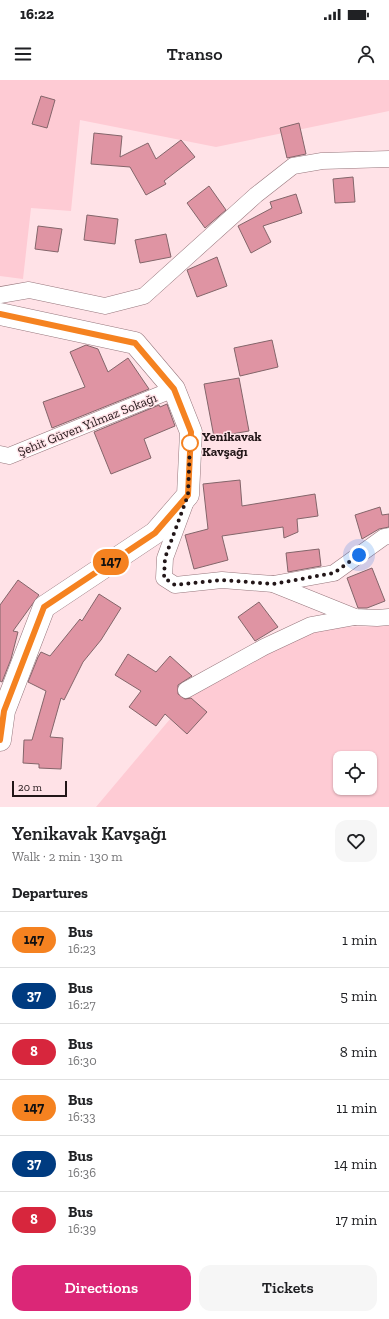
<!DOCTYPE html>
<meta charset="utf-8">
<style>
body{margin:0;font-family:"Zilla Slab",serif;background:#f6f6f6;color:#202124;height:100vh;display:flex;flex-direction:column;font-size:15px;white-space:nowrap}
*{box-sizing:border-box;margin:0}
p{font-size:13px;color:#757577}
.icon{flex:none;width:22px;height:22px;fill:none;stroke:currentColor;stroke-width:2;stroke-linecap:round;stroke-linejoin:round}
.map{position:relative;height:727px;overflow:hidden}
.side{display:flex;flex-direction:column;background:#fff;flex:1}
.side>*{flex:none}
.badge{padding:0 8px;border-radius:13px;font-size:14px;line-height:26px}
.controls{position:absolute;left:333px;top:671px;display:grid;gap:8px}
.controls a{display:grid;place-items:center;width:44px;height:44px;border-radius:8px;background:#fff;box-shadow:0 1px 3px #0004;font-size:20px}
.scale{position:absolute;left:12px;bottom:10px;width:55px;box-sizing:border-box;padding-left:4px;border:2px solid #221618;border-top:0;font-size:11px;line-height:14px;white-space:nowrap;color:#221618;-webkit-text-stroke:3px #ffe2e7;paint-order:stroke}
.you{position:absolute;width:20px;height:20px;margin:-10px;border:3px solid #fff;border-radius:50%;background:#1a73e8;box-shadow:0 0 0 6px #1a73e833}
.map>.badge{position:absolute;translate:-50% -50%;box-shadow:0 0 0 2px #fff}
h2{padding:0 12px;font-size:15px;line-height:36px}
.round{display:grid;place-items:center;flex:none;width:42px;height:42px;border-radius:12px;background:#f6f6f6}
.overview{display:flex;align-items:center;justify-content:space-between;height:68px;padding:0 12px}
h1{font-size:19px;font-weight:600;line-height:30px}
.button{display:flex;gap:8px;margin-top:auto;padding:8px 12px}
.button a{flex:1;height:46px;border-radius:12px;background:#db2777;color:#fff;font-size:16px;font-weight:600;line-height:46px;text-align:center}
.button a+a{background:#f6f6f6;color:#202124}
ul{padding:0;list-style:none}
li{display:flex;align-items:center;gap:12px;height:56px;padding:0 12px;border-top:1px solid #e0e0e0}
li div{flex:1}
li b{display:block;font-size:15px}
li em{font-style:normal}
li .badge{min-width:44px;font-weight:700;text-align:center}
.status{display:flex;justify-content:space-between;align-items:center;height:28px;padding:0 20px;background:#fff;direction:ltr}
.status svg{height:11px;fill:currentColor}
header{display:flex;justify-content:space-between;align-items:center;height:52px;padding:0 12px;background:#fff;font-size:18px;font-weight:600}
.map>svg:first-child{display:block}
</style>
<div class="status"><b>16:22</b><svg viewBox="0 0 49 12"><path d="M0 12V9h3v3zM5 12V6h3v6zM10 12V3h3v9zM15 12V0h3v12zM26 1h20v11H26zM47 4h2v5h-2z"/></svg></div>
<header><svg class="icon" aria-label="menu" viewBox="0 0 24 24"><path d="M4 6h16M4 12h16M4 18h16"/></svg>Transo<svg class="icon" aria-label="person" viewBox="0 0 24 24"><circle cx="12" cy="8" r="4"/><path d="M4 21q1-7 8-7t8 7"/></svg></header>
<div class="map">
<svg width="389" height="727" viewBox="0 0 389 727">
<rect width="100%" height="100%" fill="#ffe2e7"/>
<g fill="#fecbd4" fill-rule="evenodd">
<polygon points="0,0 389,0 389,31 216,67 80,40 71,131 31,128 23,199 0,196"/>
<path d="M389,546V727H96L213,588L329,547ZM340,678H370V708H340Z"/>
</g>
<g fill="#df94a3" stroke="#83656a">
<polygon points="41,16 55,20 47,48 32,44"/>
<polygon points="299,43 306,74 287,78 280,48"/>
<polygon points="94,53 122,56 120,77 148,63 156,79 181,60 195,77 164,101 166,104 146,115 130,87 91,84"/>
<polygon points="353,97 355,122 335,123 333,99"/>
<polygon points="209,106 226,130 205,148 187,123"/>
<polygon points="296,114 302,133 263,146 271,162 251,173 238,146 272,128 270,122"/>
<polygon points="87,135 118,139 115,164 84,160"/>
<polygon points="38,146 62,149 58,172 35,169"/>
<polygon points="166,154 171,177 140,183 135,160"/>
<polygon points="217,177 227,206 197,217 187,190"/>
<polygon points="272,260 278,287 240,296 234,268"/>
<polygon points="86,265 98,269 108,292 128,278 149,309 52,348 43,322 85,307 70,272"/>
<polygon points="239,298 249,351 214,357 204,304"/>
<polygon points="167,324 175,346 144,359 151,378 111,394 94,352 159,325 160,327"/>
<polygon points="240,400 242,426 315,414 318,436 297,439 298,452 284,458 283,447 222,456 228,480 194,489 185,455 208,449 203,404"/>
<polygon points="380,427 382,435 389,434 389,447 379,449 362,459 355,435"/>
<polygon points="319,469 321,486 288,492 286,473"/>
<polygon points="372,488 385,521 367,528 358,528 347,498"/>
<polygon points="18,500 39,515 13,551 18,552 11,579 2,602 0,601 0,525"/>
<polygon points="99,514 121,528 101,560 83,582 64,620 61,618 50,657 63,658 61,689 39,688 39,684 23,683 24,660 32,660 46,611 28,602 38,577 41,572 50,576 80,539 82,541"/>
<polygon points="259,522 278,547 255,561 238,537"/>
<polygon points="128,574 156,592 170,576 192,596 178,605 178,614 185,619 191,618 207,632 187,654 165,634 156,646 129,627 141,611 115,595"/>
</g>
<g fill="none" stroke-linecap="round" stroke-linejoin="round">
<g stroke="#97777d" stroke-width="17">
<g id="street">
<polyline points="0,215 29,210 105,226 144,216 256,115 293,86 322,81 389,79"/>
<polyline points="0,374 9,376 174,309"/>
<polyline points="185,424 165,478 164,498 175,505 222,500 273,504 355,537 377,538 389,537"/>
<polyline points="273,504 334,493 384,457 389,456"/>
<polyline points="186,610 264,567 311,545 355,537"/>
</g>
</g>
<g stroke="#97777d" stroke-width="23">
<polyline id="secondary" points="0,234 135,263 174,309 191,352 188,415 155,453 44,527 4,631 0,660"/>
</g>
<use href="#street" stroke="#fff" stroke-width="16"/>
<use href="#secondary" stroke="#fff" stroke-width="22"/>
</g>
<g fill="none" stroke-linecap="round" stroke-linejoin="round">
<g stroke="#fff" stroke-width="9">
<polyline id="line" points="0,234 135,263 174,309 191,352 188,415 155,453 44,527 4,631 0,660"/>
</g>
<use href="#line" stroke="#f58220" stroke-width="6"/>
<polyline stroke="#221618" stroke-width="4" stroke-dasharray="0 7.2" points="190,363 188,415 165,478 164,498 175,505 222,500 273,504 334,493 359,475"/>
</g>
<circle fill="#fff" stroke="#f58220" stroke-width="2" cx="190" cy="363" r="8"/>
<g text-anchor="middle" stroke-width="3" stroke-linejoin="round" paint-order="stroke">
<g font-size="13" fill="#221618" stroke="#ffe2e7">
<text transform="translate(87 344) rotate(-22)" y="5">Şehit Güven Yılmaz Sokağı</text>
</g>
<g font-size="13" font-weight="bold" fill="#221618" stroke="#ffe2e7" text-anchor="start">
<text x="202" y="361">Yenikavak<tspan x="202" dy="15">Kavşağı</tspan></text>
</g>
</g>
</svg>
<div class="controls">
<a><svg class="icon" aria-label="locate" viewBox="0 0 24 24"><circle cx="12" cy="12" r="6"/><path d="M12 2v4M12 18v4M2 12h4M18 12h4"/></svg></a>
</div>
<div class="scale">20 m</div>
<div class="you" style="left:359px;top:475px"></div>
<b class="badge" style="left:111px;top:482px;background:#f58220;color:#111">147</b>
</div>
<section class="side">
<div class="overview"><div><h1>Yenikavak Kavşağı</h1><p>Walk · 2 min · 130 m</p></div><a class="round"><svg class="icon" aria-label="heart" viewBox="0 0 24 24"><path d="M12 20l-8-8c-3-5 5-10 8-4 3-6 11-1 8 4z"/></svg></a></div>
<h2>Departures</h2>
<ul>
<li><span class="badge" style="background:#f58220;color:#111">147</span><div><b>Bus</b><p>16:23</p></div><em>1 min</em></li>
<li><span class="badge" style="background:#003b80;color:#fff">37</span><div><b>Bus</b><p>16:27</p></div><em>5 min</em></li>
<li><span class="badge" style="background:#d7263d;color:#fff">8</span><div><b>Bus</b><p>16:30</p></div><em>8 min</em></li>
<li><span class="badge" style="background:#f58220;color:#111">147</span><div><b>Bus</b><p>16:33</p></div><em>11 min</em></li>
<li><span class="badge" style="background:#003b80;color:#fff">37</span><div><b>Bus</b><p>16:36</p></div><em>14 min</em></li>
<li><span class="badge" style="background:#d7263d;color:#fff">8</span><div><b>Bus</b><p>16:39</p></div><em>17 min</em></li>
</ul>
<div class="button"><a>Directions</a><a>Tickets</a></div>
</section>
